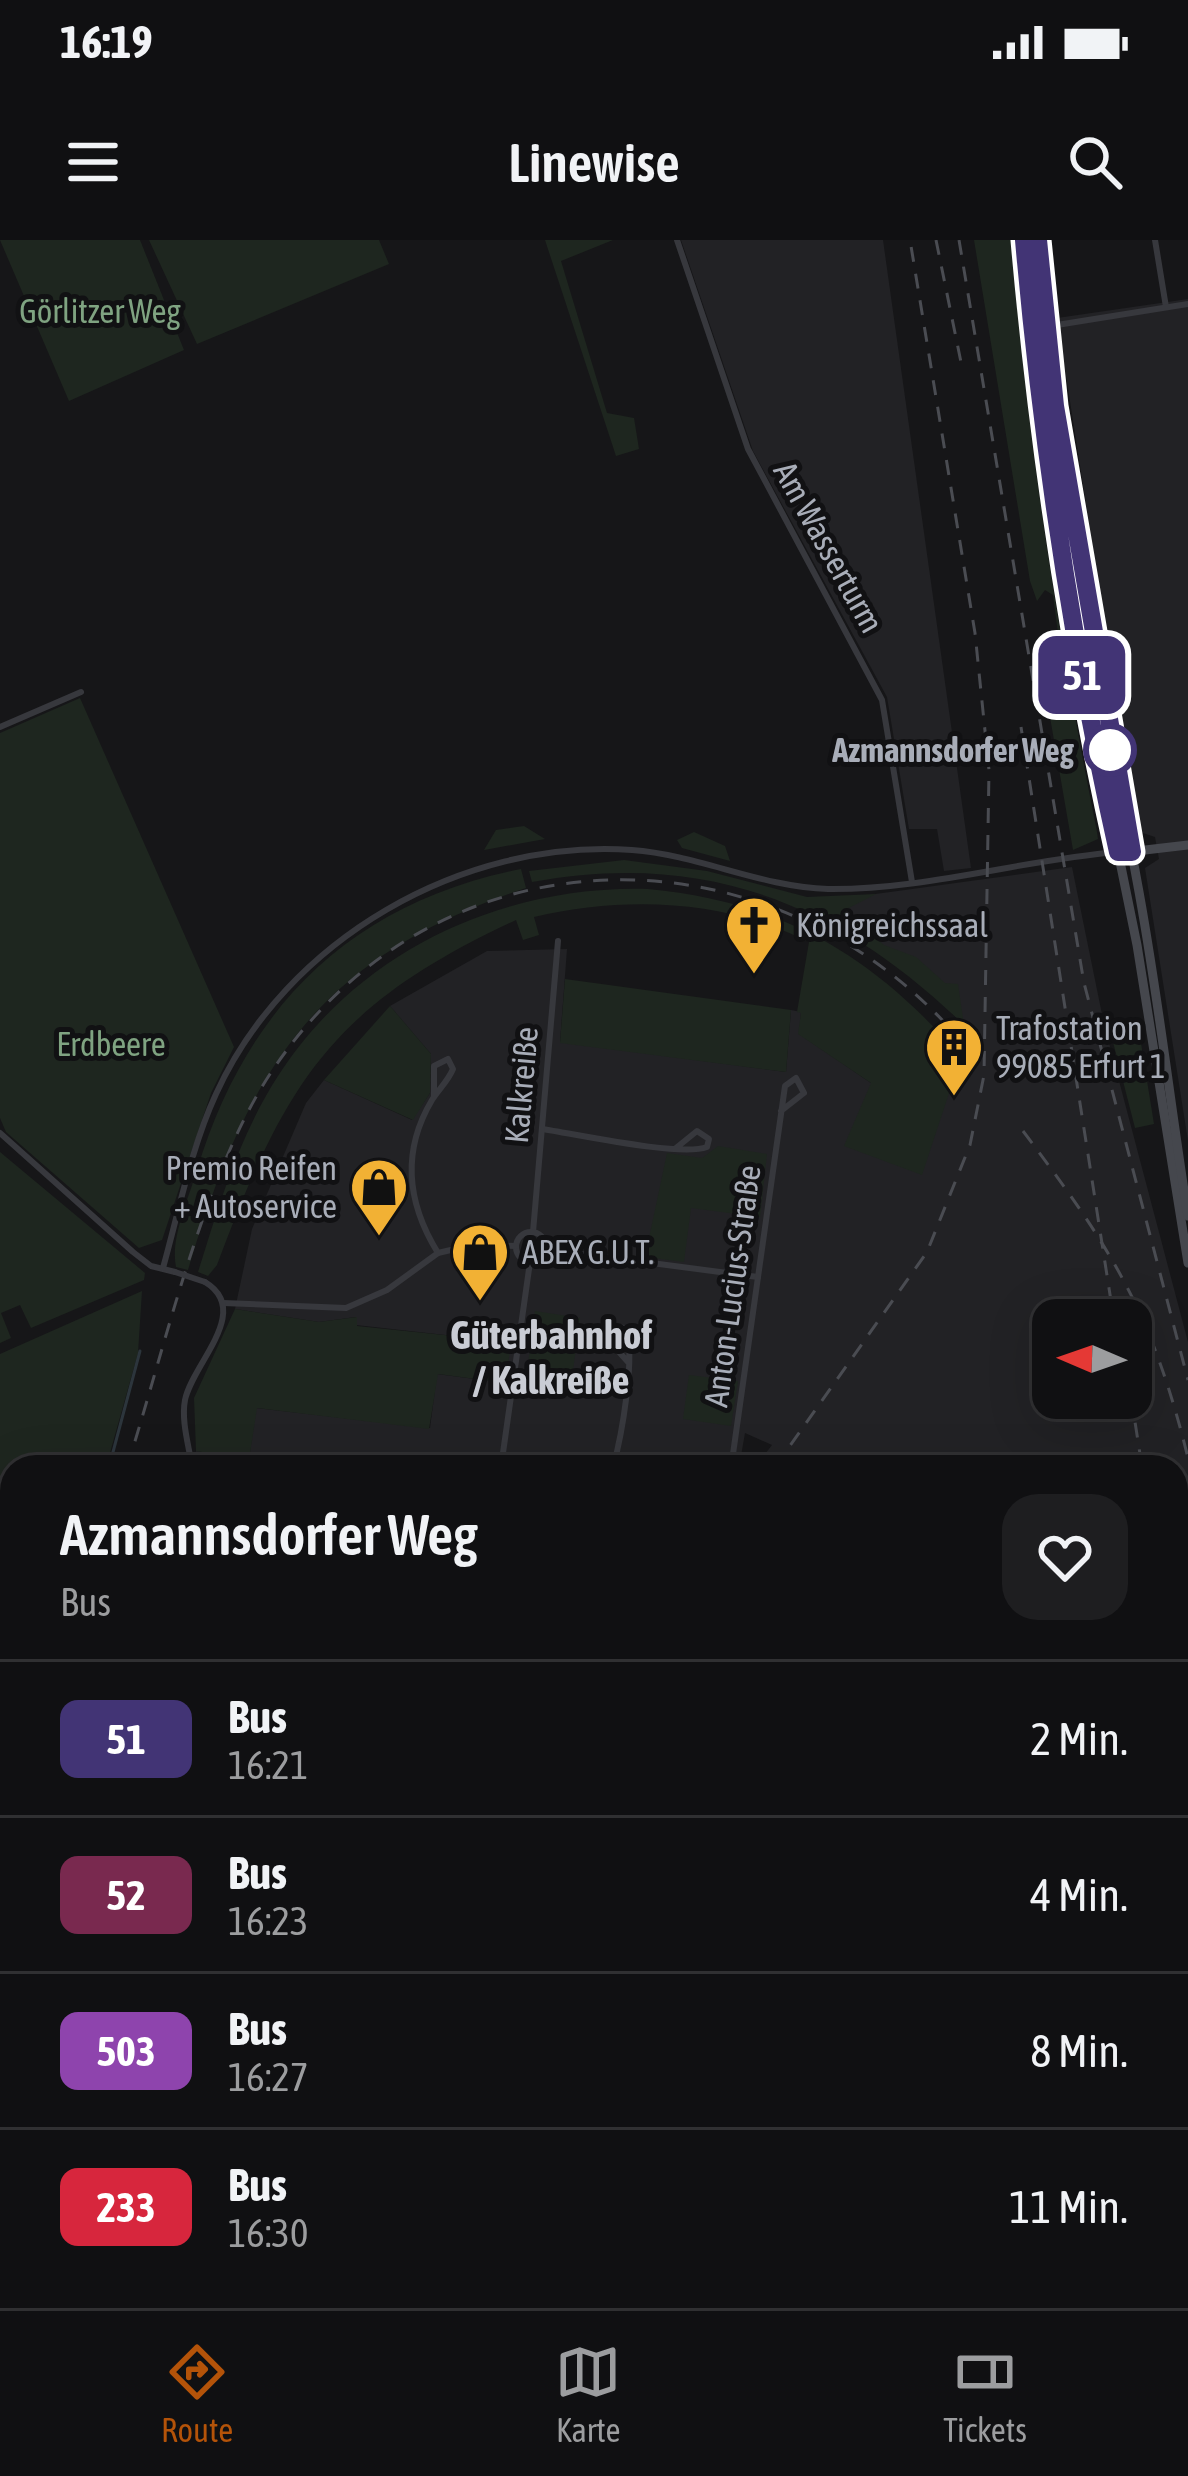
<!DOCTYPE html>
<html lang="de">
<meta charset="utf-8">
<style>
body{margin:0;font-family:"Asap Condensed",sans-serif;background:#1e1e20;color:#f1f3f6;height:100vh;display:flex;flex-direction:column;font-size:45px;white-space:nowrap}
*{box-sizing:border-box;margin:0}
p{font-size:39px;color:#9c9d9f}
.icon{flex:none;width:66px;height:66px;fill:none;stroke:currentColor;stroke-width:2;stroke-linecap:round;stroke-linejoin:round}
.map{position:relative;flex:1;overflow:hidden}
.details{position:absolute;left:0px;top:1215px;width:1188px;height:855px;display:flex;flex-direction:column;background:#101012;border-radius:36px 36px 0 0;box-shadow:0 12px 48px #0002,0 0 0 3px #303032}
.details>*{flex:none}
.badge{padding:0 24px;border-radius:18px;font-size:42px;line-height:78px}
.needle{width:78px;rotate:272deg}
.tools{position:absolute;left:1032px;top:1059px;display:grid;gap:24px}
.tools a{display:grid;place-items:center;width:120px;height:120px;border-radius:24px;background:#101012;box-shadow:0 12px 48px #0002,0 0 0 3px #303032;font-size:60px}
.map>.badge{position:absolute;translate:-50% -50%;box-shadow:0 0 0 6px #fff}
.round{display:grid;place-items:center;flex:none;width:126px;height:126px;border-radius:36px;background:#1e1e20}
.overview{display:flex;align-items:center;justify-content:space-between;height:204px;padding:0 60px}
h1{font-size:57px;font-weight:600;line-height:90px}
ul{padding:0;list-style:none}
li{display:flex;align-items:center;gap:36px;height:156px;padding:0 60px;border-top:3px solid #303032}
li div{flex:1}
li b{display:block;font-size:45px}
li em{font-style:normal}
li .badge{min-width:132px;font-weight:700;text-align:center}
.status{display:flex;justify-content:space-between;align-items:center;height:84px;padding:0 60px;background:#101012;direction:ltr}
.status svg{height:33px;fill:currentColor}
header{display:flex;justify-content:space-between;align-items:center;height:156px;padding:0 60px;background:#101012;font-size:54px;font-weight:600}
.dock{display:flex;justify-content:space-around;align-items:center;height:168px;border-top:3px solid #303032;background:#101012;font-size:33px;color:#9c9d9f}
.dock a{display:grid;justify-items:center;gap:6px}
.dock .selected{color:#b45309}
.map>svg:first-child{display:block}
</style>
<div class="status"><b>16:19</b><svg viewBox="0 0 49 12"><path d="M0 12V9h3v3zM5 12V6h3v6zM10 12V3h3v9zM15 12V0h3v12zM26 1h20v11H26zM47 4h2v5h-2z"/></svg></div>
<header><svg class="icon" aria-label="menu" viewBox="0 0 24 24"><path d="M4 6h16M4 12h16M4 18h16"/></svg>Linewise<svg class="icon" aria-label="search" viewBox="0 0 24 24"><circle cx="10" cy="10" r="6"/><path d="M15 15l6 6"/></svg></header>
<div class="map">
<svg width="1188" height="2068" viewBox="0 0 1188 2068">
<rect width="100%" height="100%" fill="#161618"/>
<g fill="#222225" fill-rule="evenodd">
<polygon points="681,0 883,0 971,628 944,631 937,589 909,589 887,457 753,211"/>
<polygon points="1188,59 1188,901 1145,628 1159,619 1155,597 1137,591 1057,78"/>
<path d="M1072,627L1104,784L1188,1102V2068H891L813,2058H1176V1227H755L772,1205L745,1193L739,1227H199L196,1211L249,1219L256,1168L430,1188L437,1134L506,1143L509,1109L454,1096L356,1085V1077L319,1082L235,1069L252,989L306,863L324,840L412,880L430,853L431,814L390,766L487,711L567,709L560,802L786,832L791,770L801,772L799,794L871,843L961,827L964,785L912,734L841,686L839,659ZM1053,1080H1131V1158H1053Z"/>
<polygon points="0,1828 12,1907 12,2004 9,1994 0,1995"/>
</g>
<g fill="#1e261f">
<polygon points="0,0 140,0 184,110 69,161"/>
<polygon points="149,0 379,0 389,24 197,104"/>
<polygon points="545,0 613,0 561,21 607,173 634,178 639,209 616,216"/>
<path d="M974,0H1011C1027,198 1058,397 1097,592L1098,599L1073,610L1037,402L1060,408L1053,355L1045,350L1037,361L1030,341Z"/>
<polygon points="1044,113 1120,582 1088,437 1038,114"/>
<polygon points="1062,133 1082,262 1077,263 1055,136"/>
<polygon points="1083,271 1112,454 1105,455 1077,274"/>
<polygon points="1065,345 1101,584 1079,476"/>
<polygon points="80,458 234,807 211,853 162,1000 139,1008 6,892 0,878 0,493"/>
<polygon points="524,586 545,599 484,610 496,590"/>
<polygon points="694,592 725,606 730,621 682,608 677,600"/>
<path d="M624,620L707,631L807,657L876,654L843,671L884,705L916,717L945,743L958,744L964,785C839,664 706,610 532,642L529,631Z"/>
<path d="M521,629L526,648C318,717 248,827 188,1030L176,1027C170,999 189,957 197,930C246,767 351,663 521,629Z"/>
<path d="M648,649C784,662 874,716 961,817L922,935L844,906L871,843L798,794L801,773L797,772L809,702C723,659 626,656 534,677L539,695L523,700L516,680C333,765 286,840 217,1025L208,1036L198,1032C219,965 239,896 278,836C358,711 502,645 648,649Z"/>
<polygon points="565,739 791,770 786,832 560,803"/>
<polygon points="390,766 431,814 430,853 413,880 324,840"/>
<polygon points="1139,791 1154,884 1135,888 1111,794"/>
<polygon points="718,906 767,914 760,977 691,968 684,1022 645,1017 667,913 702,918"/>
<polygon points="0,912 145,1033 144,1040 31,1088 20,1065 1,1073 11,1098 0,1103"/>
<polygon points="142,1051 138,1113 106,1227 12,1227 12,1370 0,1378 0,1114"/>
<polygon points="235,1069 319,1082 357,1077 357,1086 454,1096 510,1109 506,1143 438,1134 429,1189 257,1168 249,1220 196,1211 194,1158"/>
<polygon points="535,1071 580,1078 570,1153 525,1147"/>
<polygon points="689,1135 738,1141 731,1186 683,1179"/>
<polygon points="12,1381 12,1473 1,1487 0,1385"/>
<polygon points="12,1729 7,1753 12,1759 12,1907 0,1828 0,1731"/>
</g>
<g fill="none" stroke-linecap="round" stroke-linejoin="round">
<polyline stroke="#2c353c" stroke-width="3" points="109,1227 140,1111"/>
<g stroke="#37383d" stroke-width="6">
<polyline points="677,0 748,209 882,460 912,642"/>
<polyline points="1155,0 1166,67"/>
<polyline points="1032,89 1188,64"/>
<polyline points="0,487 81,452"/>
<path d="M434,857V826L448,819L453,829C448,841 439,849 432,860C401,912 407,963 438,1013"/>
<path d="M542,889C576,894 680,917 707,907L709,899L697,891L676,908"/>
<polyline points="0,893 133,1012 151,1026 175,1032"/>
<polyline points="533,992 558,701"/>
<circle cx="531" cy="1007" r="15"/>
<polyline points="545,1009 758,1037"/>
<path d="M163,1028C179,971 191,908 216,854C286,700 462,598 632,610C699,615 761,647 828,649C926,650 1021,620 1117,612"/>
<polyline points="223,1063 346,1068 387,1050 438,1013 472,1005 516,1006"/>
<path d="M192,1227C189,1206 181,1181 185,1160C192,1124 253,1071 205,1042"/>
<polyline points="501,1227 530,1022"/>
<path d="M613,1227C621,1199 637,1112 625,1088L616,1087L611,1103L628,1122"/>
<polyline points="730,1227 732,1221 785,846 796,838 804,853 781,871"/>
<polyline points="0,1720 12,1717"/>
<polyline points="412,2058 414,2068"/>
<polyline points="553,2058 554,2068"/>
<polyline points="676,2058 677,2068"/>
<polyline points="138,2068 186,2058"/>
<polyline points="256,2068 257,2058"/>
<polyline points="822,2068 823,2059"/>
</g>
<g stroke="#45474d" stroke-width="9">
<polyline points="1024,0 1033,107 1084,445 1137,705 1188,1023"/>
<path d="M1038,0C1051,216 1098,429 1137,641C1158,752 1170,864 1188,976"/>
<polyline points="1128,612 1188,605"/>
</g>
<g stroke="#4a4c52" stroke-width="3" stroke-dasharray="15 12" stroke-linecap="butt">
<polyline points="936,0 963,132"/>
<polyline points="959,0 1084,743 1188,1140"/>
<polyline points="1021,487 1114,1080"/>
<path d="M1023,891C1112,1009 1152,1072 1188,1218"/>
<polyline points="1131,1156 1142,1227"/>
<path d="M127,1227C165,1108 203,936 270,834C436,582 773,579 963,803"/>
<polyline points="775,1227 927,1012 970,905 984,835 989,530 975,393 910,0"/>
<polyline points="1176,1444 1184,1497"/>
<polyline points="1176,1480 1188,1557"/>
<polyline points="0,1501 12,1486"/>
<polyline points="0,1540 12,1525"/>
<polyline points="0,1580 12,1574"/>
</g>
<polyline stroke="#37383d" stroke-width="6" points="175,1032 205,1042"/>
</g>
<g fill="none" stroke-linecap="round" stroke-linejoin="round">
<g stroke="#fff" stroke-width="27">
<path id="line" d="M1024,0C1042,205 1073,411 1118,612H1132L1055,166L1038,0"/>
</g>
<use href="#line" stroke="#423475" stroke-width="18"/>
</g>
<defs>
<g id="church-pin" transform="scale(3)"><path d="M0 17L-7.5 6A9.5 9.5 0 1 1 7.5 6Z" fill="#f2b134" stroke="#111113"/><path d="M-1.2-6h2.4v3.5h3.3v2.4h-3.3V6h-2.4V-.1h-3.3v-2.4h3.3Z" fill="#111"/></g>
<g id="building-pin" transform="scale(3)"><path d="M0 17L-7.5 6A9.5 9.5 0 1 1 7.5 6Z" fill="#f2b134" stroke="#111113"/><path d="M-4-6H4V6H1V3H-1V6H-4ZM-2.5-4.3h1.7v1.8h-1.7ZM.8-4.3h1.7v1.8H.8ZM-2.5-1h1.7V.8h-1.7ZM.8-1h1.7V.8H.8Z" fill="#111"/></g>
<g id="shop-pin" transform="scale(3)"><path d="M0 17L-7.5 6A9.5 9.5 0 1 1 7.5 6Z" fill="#f2b134" stroke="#111113"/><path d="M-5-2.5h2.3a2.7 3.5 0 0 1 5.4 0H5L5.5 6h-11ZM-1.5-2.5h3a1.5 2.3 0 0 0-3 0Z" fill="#111"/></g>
</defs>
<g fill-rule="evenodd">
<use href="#church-pin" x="754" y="685"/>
<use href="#building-pin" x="954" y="807"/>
<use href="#shop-pin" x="379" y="947"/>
<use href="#shop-pin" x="480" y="1012"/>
</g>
<circle fill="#fff" stroke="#423475" stroke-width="6" cx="1110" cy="510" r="24"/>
<g text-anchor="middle" stroke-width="10" stroke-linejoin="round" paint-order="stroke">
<g font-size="33" fill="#7fa381" stroke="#111113">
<text x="100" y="83">Görlitzer Weg</text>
<text x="111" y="816">Erdbeere</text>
</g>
<g font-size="33" fill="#a8adb8" stroke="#111113">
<text transform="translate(829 307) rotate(61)" y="12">Am Wasserturm</text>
<text transform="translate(521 845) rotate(-85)" y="12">Kalkreiße</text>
<text transform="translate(732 1046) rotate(-82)" y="12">Anton-Lucius-Straße</text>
</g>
<g font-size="33" font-weight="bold" fill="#a8adb8" stroke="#111113" text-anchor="end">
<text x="1074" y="522">Azmannsdorfer Weg</text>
</g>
<g font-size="33" fill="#a8adb8" stroke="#111113" text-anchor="start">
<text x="796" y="697">Königreichssaal</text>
<text x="996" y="800">Trafostation<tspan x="996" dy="38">99085 Erfurt 1</tspan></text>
<text x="337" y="940" text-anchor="end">Premio Reifen<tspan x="337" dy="38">+ Autoservice</tspan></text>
<text x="522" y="1024">ABEX G.U.T.</text>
</g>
<g font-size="39" font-weight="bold" fill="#c9ccd4" stroke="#111113">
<text x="551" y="1109">Güterbahnhof<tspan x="551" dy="45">/ Kalkreiße</tspan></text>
</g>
</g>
</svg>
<div class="tools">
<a><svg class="needle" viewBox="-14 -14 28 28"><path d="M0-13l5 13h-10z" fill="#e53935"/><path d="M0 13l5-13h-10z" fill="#9c9d9f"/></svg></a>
</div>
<b class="badge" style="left:1082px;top:435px;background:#423475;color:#fff">51</b>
<section class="details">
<div class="overview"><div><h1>Azmannsdorfer Weg</h1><p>Bus</p></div><a class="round"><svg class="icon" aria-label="heart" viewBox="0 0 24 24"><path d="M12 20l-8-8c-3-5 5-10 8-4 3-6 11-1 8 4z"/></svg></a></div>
<ul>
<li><span class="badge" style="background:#423475;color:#fff">51</span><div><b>Bus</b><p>16:21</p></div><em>2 Min.</em></li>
<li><span class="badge" style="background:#79294f;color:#fff">52</span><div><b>Bus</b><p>16:23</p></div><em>4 Min.</em></li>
<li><span class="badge" style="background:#8e44ad;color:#fff">503</span><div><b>Bus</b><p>16:27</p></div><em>8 Min.</em></li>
<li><span class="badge" style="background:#d7263d;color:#fff">233</span><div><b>Bus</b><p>16:30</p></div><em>11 Min.</em></li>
</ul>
</section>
</div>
<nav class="dock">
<a class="selected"><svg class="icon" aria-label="directions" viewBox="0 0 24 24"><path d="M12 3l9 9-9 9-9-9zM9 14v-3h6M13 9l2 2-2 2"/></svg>Route</a>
<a><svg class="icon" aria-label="map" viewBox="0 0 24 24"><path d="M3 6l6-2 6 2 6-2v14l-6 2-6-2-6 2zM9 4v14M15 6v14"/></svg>Karte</a>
<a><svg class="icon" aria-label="tickets" viewBox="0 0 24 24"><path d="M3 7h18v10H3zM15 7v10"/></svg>Tickets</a>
</nav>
